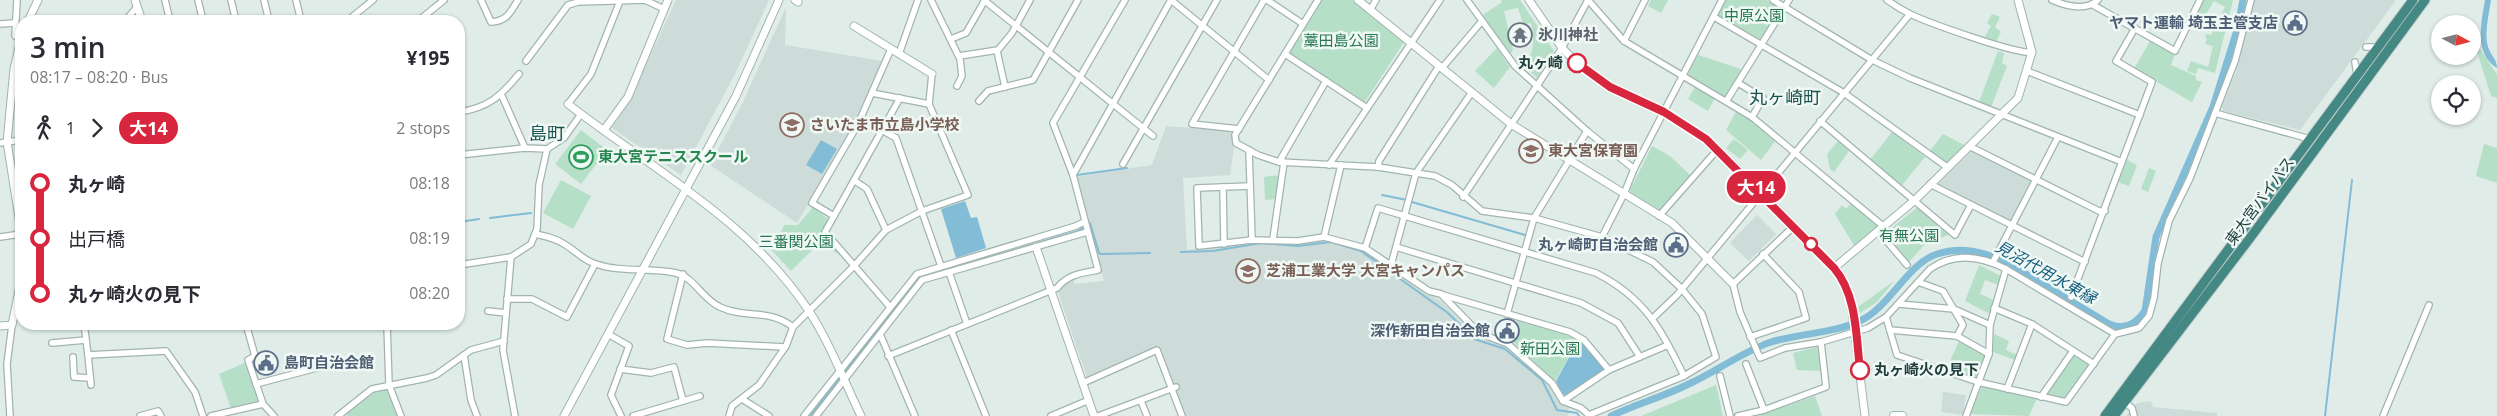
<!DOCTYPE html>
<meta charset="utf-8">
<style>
body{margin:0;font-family:"Open Sans","Noto Sans JP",sans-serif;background:#f7f7f7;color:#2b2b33;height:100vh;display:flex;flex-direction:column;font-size:19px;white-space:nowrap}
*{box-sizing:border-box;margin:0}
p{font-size:16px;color:#7c7c81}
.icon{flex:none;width:28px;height:28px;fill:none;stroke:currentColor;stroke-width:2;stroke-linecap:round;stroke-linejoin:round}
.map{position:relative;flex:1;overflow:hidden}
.details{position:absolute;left:15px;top:15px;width:450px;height:315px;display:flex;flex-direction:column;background:#fff;border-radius:20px;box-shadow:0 1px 4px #0004}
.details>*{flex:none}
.badge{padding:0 10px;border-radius:16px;font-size:18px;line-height:32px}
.needle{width:32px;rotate:97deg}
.tools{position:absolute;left:2431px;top:15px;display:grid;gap:10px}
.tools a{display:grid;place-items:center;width:50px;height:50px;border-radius:50%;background:#fff;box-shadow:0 1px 4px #0004;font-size:25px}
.map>.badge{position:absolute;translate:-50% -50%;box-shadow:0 0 0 2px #fff}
.legs{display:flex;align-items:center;gap:8px;height:55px;padding:0 15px;font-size:16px}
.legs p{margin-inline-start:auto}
.head{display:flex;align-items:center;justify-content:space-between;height:85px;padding:0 15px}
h1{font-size:28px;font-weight:600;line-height:38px}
ul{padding:0 15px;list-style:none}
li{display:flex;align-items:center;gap:18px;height:55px;font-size:19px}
li i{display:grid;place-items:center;width:8px;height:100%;margin:0 6px;background:currentColor}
li i::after{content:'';width:12px;height:12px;margin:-6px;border:4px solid;border-radius:50%;background:#fff}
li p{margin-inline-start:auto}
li:first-child i{background:linear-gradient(#0000 50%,currentColor 0)}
li:last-child i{background:linear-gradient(currentColor 50%,#0000 0)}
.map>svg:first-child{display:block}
</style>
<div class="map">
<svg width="2497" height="416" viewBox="0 0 2497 416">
<rect width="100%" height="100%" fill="#dfece8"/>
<g fill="#cddcd8">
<polygon points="676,0 769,0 736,72 681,175 612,128 628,104"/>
<polygon points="2255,0 2396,0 2300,130 2223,111 2222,106 2236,72"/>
<polygon points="786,7 785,45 882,61 842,149 797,223 710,165 743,102"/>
<polygon points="1166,126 1227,131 1231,132 1235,142 1230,175 1183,178 1187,250 1259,242 1331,241 1361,250 1441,301 1475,335 1505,345 1515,353 1550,385 1562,403 1569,407 1568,416 1185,416 1159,345 1087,378 1058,292 1064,283 1073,279 1075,284 1104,281 1075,177 1152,165"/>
<polygon points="1973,149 2034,180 2012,223 1939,187 1938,184"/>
<polygon points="1757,215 1776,234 1749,261 1730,243"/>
<polygon points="1943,392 1966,395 1963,415 1941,412"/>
<polygon points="2151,401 2153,407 2217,413 2217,416 2126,416 2137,403"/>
</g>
<g fill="#b6dfc8">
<polygon points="1320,0 1353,0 1404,42 1365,102 1287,53"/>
<path d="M1501,0H1520L1554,51L1537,78L1524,66C1534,55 1535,37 1531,23L1523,24L1518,8L1504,11L1513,50L1510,54L1483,15L1502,2Z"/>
<polygon points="1651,0 1668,0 1661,13 1648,6"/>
<polygon points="1721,0 1766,0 1780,8 1762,40 1714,13"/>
<polygon points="2203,0 2233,0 2215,73 2198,68 2196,74 2187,71 2191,61 2208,67 2213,46 2205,44 2207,39 2205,37 2206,34 2211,35 2225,7 2214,1 2204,17 2197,15"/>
<polygon points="1992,14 2000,17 1995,27 2001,32 1995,43 1984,38 1991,26 1987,23"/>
<polygon points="2150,41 2175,54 2171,65 2196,76 2196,80 2202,82 2192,102 2134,69"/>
<polygon points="2479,47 2497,75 2497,98 2491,96 2476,48"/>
<polygon points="1497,48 1510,67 1494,88 1475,71"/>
<polygon points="1998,51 2004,53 2002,63 2007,66 1991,107 1979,102"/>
<polygon points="1698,55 1744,70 1728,95 1724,96 1689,76 1688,72"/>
<polygon points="1695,87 1715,98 1708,111 1688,99"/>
<polygon points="1737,110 1776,140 1761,160 1726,130"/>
<polygon points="581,130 607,150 581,184 555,164"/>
<polygon points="1892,132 1925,157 1902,185 1870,160"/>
<polygon points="1943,134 1966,146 1949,164 1930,151"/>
<polygon points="1734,139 1748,150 1740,159 1726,148"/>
<polygon points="1838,141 1849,151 1834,172 1830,169 1827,154"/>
<polygon points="2484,144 2497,148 2497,183 2476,176"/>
<polygon points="1652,146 1670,156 1691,176 1662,210 1659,211 1631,193 1630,190"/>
<polygon points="2127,160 2137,165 2129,186 2118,182"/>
<polygon points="2149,168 2156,171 2148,192 2141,189"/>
<polygon points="1280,175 1277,199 1265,200 1264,177"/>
<polygon points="561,180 591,196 573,229 543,213"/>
<polygon points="1851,203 1877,225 1877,229 1855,247 1835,214 1842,205 1846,209"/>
<polygon points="813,207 828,219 822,232 842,256 819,243 791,271 768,246 779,237 784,225 798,225"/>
<polygon points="1918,207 1950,234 1925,244 1909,262 1884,234"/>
<polygon points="1979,265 2001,276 1998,285 1985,280 1980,294 1994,300 1990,314 1965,301"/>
<polygon points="1894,281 1877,302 1860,313 1858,307"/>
<polygon points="1517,321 1563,333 1578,341 1555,381 1511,340"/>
<polygon points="1994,334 2009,341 2006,350 2017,355 2015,360 1993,352"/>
<polygon points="1959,341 1985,354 1977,378 1947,368"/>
<polygon points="1817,347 1821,371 1797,370 1793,353"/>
<polygon points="2072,355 2088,364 2088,366 2066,398 2047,395 2046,392"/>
<polygon points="247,362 261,402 231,409 219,374"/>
<polygon points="1716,385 1723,416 1641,416"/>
<polygon points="1982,386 2037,398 2029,416 1970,414"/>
<polygon points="387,387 399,416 347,416 346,413 374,390"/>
<polygon points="1815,396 1822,416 1756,416"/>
</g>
<g fill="#82bcd6">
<path d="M2485,0H2491C2489,14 2484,33 2488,47C2491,56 2497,59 2497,68C2474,54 2481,23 2485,0Z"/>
<polygon points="821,140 837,149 822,174 806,165"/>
<polygon points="965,201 971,218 977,217 986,248 956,258 941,209"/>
<polygon points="1578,341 1589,348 1604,366 1604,370 1566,395 1562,394 1556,381"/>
</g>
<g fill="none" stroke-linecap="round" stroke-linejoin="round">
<g stroke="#82bcd6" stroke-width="2">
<polyline points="1077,175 1127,168"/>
<polyline points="1382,195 1407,200"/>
<polyline points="1412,202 1525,235"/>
<polyline points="490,218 531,213"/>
<polyline points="459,222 479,219"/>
<polyline points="1181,252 1213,251 1261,243 1298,246 1331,242 1361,251 1448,313 1474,339 1505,349 1542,380 1557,410 1577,413 1579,416"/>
<polyline points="945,271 1078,231 1090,223 1099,253 1101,254 1150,253"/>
<polyline points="844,373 919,278 923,277"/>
<polyline points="810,416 841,377"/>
<polyline points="2325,416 2352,180"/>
</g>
<path stroke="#82bcd6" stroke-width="7" d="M1611,416C1637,404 1665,396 1691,383C1717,371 1741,353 1768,343C1798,333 1832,334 1860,321C1890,307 1907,264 1937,254C1962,246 1983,252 2006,262L2109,324C2124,331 2136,324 2145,311L2156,237L2213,107L2237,30L2243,0"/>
<g stroke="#a2b4b0" stroke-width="8">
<g id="minor">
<polyline points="17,0 15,36 21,39"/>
<polyline points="165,0 170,21"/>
<polyline points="198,0 203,21"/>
<polyline points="231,0 236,21"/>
<polyline points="264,0 269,21"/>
<polyline points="296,0 301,21"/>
<path d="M481,0L491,22C507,21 510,13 518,0"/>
<polyline points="931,0 960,59 962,76 957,86"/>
<polyline points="984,0 1153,136"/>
<polyline points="1171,0 1269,80"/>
<polyline points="1267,0 1303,24"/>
<polyline points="1467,0 1515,66 1587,131 1634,169"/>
<polyline points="1588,0 1624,41 1752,117 1883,226"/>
<polyline points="1773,0 1872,60 1910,78 2122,162"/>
<path d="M1887,0C1894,5 1902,10 1910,14C1927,22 2017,55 2032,52"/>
<path d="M2052,0C2066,6 2085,12 2098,0"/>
<polyline points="2093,5 2175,51 2200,0"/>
<polyline points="1370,10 1376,0"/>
<polyline points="1714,17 1844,93 1947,167"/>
<polyline points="125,21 137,7"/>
<polyline points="347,21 373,0"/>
<polyline points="418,21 444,0"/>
<polyline points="0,24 14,23"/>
<polyline points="951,39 966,33 985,0"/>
<polyline points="1624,41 1645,0"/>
<polyline points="2366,47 2378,47"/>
<polyline points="997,51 1005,87"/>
<polyline points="899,54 918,0"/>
<polyline points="1285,54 1367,108"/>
<polyline points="959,56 998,50 1012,33 1030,0"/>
<polyline points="526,61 568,5 578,2 645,0 664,9"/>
<polyline points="2355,62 2357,75"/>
<polyline points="1442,68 1482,21"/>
<polyline points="2027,71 2140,115"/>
<polyline points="1738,83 1763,98 1752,117"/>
<polyline points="872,93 929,104"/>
<polyline points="502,96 525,148"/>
<polyline points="1727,100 1789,0"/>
<polyline points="979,101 988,91 1033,80 1078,0"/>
<polyline points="568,104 591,74 620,1"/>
<path d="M459,112C488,108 501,96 519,74"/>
<polyline points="2215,113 2310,139"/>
<polyline points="1820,121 1955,235 1971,205"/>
<polyline points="1239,129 1192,124 1264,0"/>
<polyline points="882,130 896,138 941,266"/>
<polyline points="0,143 21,140"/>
<polyline points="1969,146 2099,211 2105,211"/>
<polyline points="1249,150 1252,240"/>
<polyline points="459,155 525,148 547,149"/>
<polyline points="1279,162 1326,81"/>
<polyline points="1123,164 1217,0"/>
<polyline points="1329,165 1440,0"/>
<polyline points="1378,167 1379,161 1439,66"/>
<polyline points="1073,175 1171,0"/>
<polyline points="855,181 867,189 886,230"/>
<polyline points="1930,184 2085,262"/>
<polyline points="1250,186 1197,188 1199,246 1252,240 1298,241 1324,237 1365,248 1429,291 1441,294 1479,333 1508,344 1552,383 1563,401 1581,408 1589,415 1684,376 1716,357 1702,314 1681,288 1653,262 1602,237 1534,218 1482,211 1452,185 1435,176 1378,167 1279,162 1258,155 1236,143 1235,135 1318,0"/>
<polyline points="1223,187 1224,244"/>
<polyline points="1463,197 1562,48 1588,0"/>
<polyline points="834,216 812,203 858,124 891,49"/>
<polyline points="1659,216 1718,149"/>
<path d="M1794,226L1733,284L1740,312L1760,358L1785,348L1821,342L1868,328L1886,317L1930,269C1954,252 1981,256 2006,269L2115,334L2139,328L2149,316L2154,298L2158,263L2169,221L2190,178L2235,61L2251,0"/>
<polyline points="1878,231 1907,265"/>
<path d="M535,234C545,236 555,238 564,244C575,250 584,261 596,264C622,273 650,267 676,273C694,277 702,299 720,307C745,319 768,308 793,327"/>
<polyline points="0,237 21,234"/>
<polyline points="1324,237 1341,165"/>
<polyline points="1602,237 1624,194 1634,169 1722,0"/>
<polyline points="1273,239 1284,162"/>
<polyline points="1396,247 1581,303 1618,323 1640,357"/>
<path d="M1365,248L1378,208L1596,273C1645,298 1661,329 1684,376"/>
<polyline points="511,257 503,350 515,416"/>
<polyline points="1993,262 2058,137"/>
<polyline points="459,265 511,257 531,244 537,229 539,185 547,149 564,138 581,114"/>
<polyline points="1391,265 1416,173 1472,92"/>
<polyline points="949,272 967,324"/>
<polyline points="683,274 667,339 687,345 707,343 785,347"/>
<polyline points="1918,282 1943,291 1963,325 1957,336"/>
<polyline points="1443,295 1570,332 1584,340 1609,370"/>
<polyline points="2071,297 2152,82 2116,61 2135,28"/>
<polyline points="507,299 532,299 567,317 595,264"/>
<polyline points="1899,304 1954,309 1990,325"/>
<polyline points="890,307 825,232 900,98"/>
<polyline points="1994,308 2032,324 2094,364"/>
<polyline points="488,311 506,313"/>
<polyline points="1507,314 1534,218 1587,131"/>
<polyline points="1886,317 1897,355 1978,382 2066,402 2115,334"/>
<polyline points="1653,318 1677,295 1910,14"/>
<polyline points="84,324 88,355 166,351 195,392 203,416"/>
<polyline points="246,324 255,356 248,360 263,404 274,416"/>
<polyline points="387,324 389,385 401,416"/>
<polyline points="951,330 986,416"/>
<polyline points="1890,330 1957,336 1989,354"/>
<polyline points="608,334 629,346 611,395 621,416"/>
<polyline points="880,334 915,416"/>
<polyline points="1750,337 1806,318 1799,292 1763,254"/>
<polyline points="52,343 86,340"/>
<polyline points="88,355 91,385"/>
<polyline points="464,355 471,400 477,416"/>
<path d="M888,356L1057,288C1068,274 1082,273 1098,270L1073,175L1053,123L1125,0"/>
<polyline points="73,357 74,377 90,378"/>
<polyline points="1746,364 1764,410"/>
<polyline points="620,369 651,373 674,367 683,401"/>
<polyline points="1720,376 1730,416"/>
<polyline points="1083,383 1157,350 1182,416"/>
<polyline points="256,384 324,366"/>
<polyline points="2007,389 2032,324"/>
<polyline points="2041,397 2073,351"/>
<polyline points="742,399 769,416"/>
<polyline points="1141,401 1147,416"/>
<polyline points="1563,401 1609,370 1668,345"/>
<polyline points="2125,403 2132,408 2134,416"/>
<polyline points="10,416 7,364 12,325"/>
<polyline points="140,416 158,411 161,416"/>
<polyline points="211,416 263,404"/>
<polyline points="338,416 372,389 427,378 436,375 471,350 504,341"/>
<polyline points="633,416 700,396"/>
<polyline points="729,416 732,406 759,385 786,346 793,327 854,266 886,230 922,211 968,195 929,104 932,74"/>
<polyline points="804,416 917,274 1076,226 1084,222"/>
<polyline points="816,416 922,280 1087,232"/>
<polyline points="1051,416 1089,400"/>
<polyline points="1098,416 1176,387"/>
<polyline points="1738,416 1764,410 1826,387 1821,342"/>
<polyline points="1966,416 1989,354 1990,325 2006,269"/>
<polyline points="2383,416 2429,305"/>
</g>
</g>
<g stroke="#a2b4b0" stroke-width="9">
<g id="tertiary">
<polyline points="135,0 142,21"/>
<polyline points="795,0 798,2"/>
<polyline points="1358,0 1511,124 1672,223 1733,284"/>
<polyline points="1529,0 1562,48 1573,59 1611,87 1664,112 1706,139 1761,192 1839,273 1851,302 1865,416"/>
<polyline points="28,21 38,0"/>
<polyline points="854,26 932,74"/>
<polyline points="21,39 14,69 7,142 21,230"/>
<path d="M568,104C653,170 748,219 809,311C830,343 844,381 861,416"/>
<polyline points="604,130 628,97 668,0"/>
<polyline points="1036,247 1094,416"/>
<polyline points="1834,268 1915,200 2018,98 2032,52 2018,0"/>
<polyline points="0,326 12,325 21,281"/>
<polyline points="564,416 736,96 779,0"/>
</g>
</g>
<g stroke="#9db9b3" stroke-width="10">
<polyline id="secondary" points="1894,416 1902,416"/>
</g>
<g stroke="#c0c9c8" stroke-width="11">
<g id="trunk">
<polyline points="2105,416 2413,0"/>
<polyline points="2114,416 2250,238 2425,0"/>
</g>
</g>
<use href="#minor" stroke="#fff" stroke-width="5.5"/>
<use href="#tertiary" stroke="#fff" stroke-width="7"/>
<use href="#secondary" stroke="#fff" stroke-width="8"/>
<use href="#trunk" stroke="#448884" stroke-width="9"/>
</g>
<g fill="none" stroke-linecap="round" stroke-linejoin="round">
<g stroke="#fff" stroke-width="11">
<path id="line-1" d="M1577,63L1610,87L1664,112L1706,139L1834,268C1857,295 1856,336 1860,370"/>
</g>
<use href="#line-1" stroke="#d7263d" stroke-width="8"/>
</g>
<defs>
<g id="civic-ring" transform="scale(1.25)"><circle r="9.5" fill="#f0f8f5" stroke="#5c6f8a" stroke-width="1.5"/><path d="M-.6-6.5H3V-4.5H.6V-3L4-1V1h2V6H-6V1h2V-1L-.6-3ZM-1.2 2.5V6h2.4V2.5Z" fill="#5c6f8a"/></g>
<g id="temple-ring" transform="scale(1.25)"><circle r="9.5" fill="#f0f8f5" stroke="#6b7280" stroke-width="1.5"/><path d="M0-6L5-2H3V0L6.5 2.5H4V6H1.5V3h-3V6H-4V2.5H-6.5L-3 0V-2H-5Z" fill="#6b7280"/></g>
<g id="school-ring" transform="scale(1.25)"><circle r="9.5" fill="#f0f8f5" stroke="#8d6e63" stroke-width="1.5"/><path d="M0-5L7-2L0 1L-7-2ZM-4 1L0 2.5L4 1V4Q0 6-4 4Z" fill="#8d6e63"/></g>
<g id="stadium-ring" transform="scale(1.25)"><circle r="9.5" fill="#f0f8f5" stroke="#2e9e5b" stroke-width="1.5"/><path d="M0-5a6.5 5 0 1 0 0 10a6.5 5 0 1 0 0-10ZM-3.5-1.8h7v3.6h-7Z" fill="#2e9e5b"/></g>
<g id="university-ring" transform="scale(1.25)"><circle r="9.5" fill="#f0f8f5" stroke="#8d6e63" stroke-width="1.5"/><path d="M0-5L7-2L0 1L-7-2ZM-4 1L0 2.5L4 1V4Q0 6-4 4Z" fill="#8d6e63"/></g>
</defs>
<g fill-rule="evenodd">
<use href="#civic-ring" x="2295" y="23"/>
<use href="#temple-ring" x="1520" y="35"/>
<use href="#school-ring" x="792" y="125"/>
<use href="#school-ring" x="1531" y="151"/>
<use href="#stadium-ring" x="581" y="157"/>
<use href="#civic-ring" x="1676" y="245"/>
<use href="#university-ring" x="1248" y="271"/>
<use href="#civic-ring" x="1507" y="331"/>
<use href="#civic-ring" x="266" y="363"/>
</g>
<g fill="#fff" stroke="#d7263d" stroke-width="2.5">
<circle cx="1577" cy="63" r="9"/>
<circle cx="1811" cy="244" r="6"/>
<circle cx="1860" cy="370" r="9"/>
</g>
<g text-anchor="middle" stroke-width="5" stroke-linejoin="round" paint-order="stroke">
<g font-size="15" fill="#267752" stroke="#f0f8f5">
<text x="1754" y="21">中原公園</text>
<text x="1341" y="46">藁田島公園</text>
<text x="1909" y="241">有無公園</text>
<text x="796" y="247">三番関公園</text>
<text x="1550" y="354">新田公園</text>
</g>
<g font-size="15" font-weight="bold" fill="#4e5e75" stroke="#f0f8f5" text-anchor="end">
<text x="2278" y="28">ヤマト運輸 埼玉主管支店</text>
<text x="1658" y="250">丸ヶ崎町自治会館</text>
<text x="1490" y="336">深作新田自治会館</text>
<text x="284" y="368" text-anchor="start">島町自治会館</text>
</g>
<g font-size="15" font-weight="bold" fill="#5b616d" stroke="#f0f8f5" text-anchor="start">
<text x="1538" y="40">氷川神社</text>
</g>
<g font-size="15" font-weight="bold" fill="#1f3d3a" stroke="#f0f8f5" text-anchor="end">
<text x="1563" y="68">丸ヶ崎</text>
<text x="1874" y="375" text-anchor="start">丸ヶ崎火の見下</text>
</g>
<g font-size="15" font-weight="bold" fill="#785e54" stroke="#f0f8f5" text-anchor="start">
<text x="810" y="130">さいたま市立島小学校</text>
<text x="1548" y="156">東大宮保育園</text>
<text x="1266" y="276">芝浦工業大学 大宮キャンパス</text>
</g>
<g font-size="15" font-weight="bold" fill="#27864d" stroke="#f0f8f5" text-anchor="start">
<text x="598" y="162">東大宮テニススクール</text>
</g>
<g font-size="15" fill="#1f3d3a" stroke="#f0f8f5">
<text transform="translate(2260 201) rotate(-54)" y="5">東大宮バイパス</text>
</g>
<g font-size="16" font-style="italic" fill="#145c7e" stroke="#f0f8f5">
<text transform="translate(2046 272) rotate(29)" y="6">見沼代用水東縁</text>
</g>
<g font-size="18" fill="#19514c" stroke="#f0f8f5">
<text x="1785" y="104">丸ヶ崎町</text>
<text x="547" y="140">島町</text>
</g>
</g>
</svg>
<div class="tools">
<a><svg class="needle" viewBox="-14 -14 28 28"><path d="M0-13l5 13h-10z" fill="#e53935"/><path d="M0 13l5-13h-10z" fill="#7c7c81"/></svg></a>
<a><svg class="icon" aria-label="locate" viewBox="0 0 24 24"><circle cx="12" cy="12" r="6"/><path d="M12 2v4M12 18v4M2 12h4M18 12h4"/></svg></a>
</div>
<b class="badge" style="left:1756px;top:187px;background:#d7263d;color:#fff">大14</b>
<section class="details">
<div class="head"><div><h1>3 min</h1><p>08:17 – 08:20 · Bus</p></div><b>¥195</b></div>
<div class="legs"><svg class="icon" aria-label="walk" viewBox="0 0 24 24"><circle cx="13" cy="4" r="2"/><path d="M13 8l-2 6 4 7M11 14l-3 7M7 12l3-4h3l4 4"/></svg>1<svg class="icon" aria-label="forward" viewBox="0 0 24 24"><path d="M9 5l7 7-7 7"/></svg><b class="badge" style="background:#d7263d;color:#fff">大14</b><p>2 stops</p></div>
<ul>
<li><i style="color:#d7263d"></i><b>丸ヶ崎</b><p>08:18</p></li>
<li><i style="color:#d7263d"></i><span>出戸橋</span><p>08:19</p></li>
<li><i style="color:#d7263d"></i><b>丸ヶ崎火の見下</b><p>08:20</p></li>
</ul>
</section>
</div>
